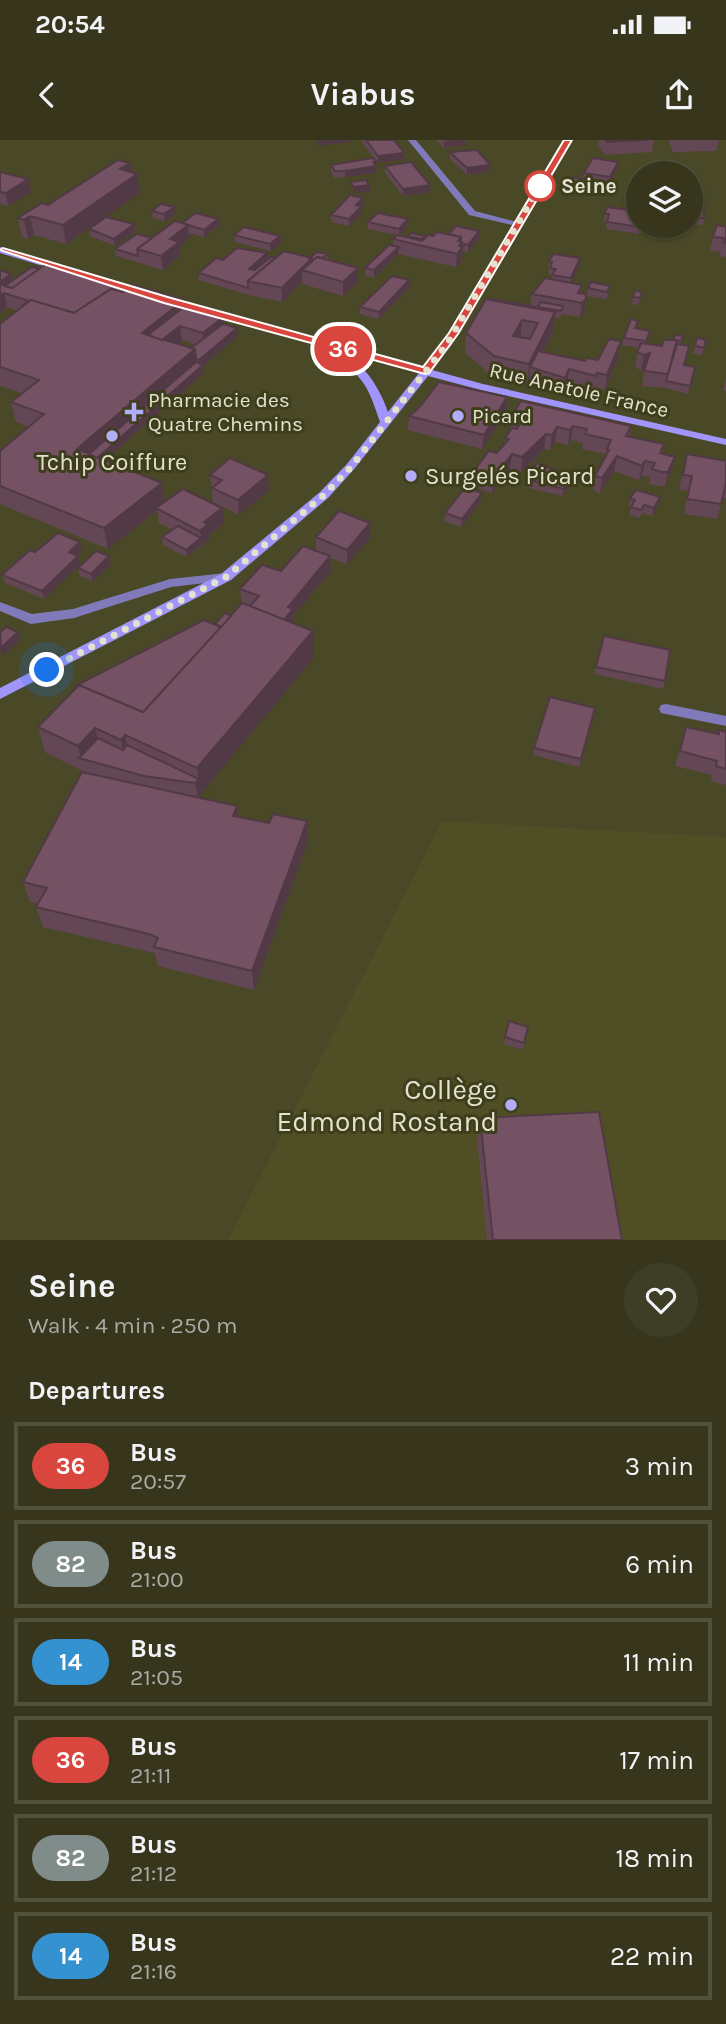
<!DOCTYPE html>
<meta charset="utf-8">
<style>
body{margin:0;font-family:Karla,sans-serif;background:#3e3e26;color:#f1f3f6;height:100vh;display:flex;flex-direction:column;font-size:26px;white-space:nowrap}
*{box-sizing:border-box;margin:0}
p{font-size:23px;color:#aaaba4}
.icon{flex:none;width:38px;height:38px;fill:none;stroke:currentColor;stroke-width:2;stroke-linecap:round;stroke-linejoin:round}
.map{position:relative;height:1100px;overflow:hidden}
.drawer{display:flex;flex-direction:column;background:#37361d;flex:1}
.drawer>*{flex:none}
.badge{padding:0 14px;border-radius:23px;font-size:24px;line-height:46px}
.fabs{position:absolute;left:626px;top:21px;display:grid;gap:14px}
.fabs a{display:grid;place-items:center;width:77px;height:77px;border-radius:50%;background:#37361d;box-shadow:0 2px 5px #0004,0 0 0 2px #51503b;font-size:35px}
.you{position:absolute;width:35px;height:35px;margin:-18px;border:5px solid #fff;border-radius:50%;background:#1a73e8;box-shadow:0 0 0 10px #1a73e833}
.map>.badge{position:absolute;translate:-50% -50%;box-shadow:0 0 0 4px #fff}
h2{padding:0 28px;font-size:26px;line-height:63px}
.round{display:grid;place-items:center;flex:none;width:74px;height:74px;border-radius:37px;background:#3e3e26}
.head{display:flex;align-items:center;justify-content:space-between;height:119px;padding:0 28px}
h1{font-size:33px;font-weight:700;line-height:52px}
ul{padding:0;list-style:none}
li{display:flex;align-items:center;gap:21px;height:88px;margin:0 14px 10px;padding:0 14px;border:4px solid #51503b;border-radius:0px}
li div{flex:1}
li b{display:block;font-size:26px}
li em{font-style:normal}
li .badge{min-width:77px;font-weight:700;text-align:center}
.status{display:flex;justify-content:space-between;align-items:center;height:49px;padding:0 35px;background:#37361d;direction:ltr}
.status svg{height:19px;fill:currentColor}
header{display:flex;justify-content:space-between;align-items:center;height:91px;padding:0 28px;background:#37361d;font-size:32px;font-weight:700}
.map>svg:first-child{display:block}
</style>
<div class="status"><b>20:54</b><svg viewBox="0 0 49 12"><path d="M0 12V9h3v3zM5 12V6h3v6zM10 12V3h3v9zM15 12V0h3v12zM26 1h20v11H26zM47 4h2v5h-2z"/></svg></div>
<header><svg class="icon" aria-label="back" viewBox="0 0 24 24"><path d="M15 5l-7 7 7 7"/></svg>Viabus<svg class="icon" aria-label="share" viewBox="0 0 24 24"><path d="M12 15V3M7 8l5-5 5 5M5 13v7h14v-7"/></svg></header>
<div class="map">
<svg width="726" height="1100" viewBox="0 0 726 1100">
<rect width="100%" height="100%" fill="#494827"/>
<polygon fill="#4f4e24" points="442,681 726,697 726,1100 228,1100"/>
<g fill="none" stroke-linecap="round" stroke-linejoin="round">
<g fill="#807aba" fill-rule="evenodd">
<polygon points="408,0 416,0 475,71 521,83 521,87 469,75"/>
<polygon points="226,433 231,434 232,437 231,440 171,447 74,478 31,484 0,471 0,462 32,474 73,469 170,439"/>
<polygon points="666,564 726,576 726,586 661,573 659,569 661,565"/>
</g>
<g fill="#a195fb" fill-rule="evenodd">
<path d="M564,0H572L452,204L432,230L483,244L726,299V305L481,250L428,236L355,328L328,358L231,440L0,559V548L221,434L320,352L347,324L380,282C367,243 361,229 320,215V211C356,208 378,243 388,272L419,233L166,163V159H172L423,228L443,203Z"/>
<polygon points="0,107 149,152 151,154 143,156 0,113"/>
</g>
</g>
<g fill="#644755" fill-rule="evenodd">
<polygon points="362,0 394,0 404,13 404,19 378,23 362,2"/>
<polygon points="436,0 466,0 466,5 444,8"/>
<polygon points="599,0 654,0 652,12 605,15 598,4"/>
<polygon points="668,0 719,0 716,11 673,12"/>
<polygon points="450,12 490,25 490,31 467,35 450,19"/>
<polygon points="376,21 376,33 345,37 335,38 331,32 331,25"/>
<polygon points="618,22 617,29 609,44 583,40 584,33"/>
<polygon points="130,23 132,33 140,53 66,104 34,95 28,99 22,97 18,78 48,65"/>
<polygon points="385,26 430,45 430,52 403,56 385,33"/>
<polygon points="0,32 28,39 31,52 8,66 0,64"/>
<polygon points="582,39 581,46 578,50 568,48 569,41"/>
<polygon points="691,60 704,78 703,85 691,84"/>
<polygon points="363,65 361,66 362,73 349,86 331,82 331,75"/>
<polygon points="152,71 175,74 165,81 153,78"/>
<polygon points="637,71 636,78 642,86 639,94 606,89 607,81 604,81 605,74"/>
<polygon points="218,79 219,86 204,97 189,93 189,98 179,107 180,116 163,130 116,116 115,109 152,98 182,83"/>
<polygon points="408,79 407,86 399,96 408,98 408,96 425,96 424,98 433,96 449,94 479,98 468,112 462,111 462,121 456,127 398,114 374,138 365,136 365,128 393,106 393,99 397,95 368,89 368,82"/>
<polygon points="134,84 135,91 115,106 90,96 89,89"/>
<polygon points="726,87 726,117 720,116 721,112 710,110 713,97"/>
<polygon points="234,95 280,96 281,103 271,111 235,102"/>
<polygon points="267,113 268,120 275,118 310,118 328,114 328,120 358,128 358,142 343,156 302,144 302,142 282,162 249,155 199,140 199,133 223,120"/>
<polygon points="580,118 579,126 571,143 582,145 581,154 586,159 584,173 580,177 562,174 560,178 555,177 553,192 543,212 585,221 598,220 621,201 619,216 605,250 595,248 594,250 567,244 563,252 529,241 527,244 492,236 465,213 466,193 530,166 532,154 552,139 552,135 549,135 549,129 548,129 549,121"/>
<path d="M0,130L11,134L13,140L124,151L185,166L222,178L223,184L237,188L238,196L203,226L204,233L105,320L165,362L224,383L210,394V399L187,417L163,405L162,397L172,390L159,383L157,370L108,409L0,364V311L29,287L16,282L11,262L22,253L0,246V184L18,171L7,167L0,173ZM182,200L197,205L191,208L177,204Z"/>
<polygon points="409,140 409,148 379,179 360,174 360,167"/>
<polygon points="591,142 609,153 606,159 587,156 588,148"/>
<polygon points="642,152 638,165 632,164 633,157"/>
<polygon points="637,189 650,191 646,204 662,206 683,196 681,204 685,225 695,227 688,254 665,248 642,246 645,228 641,230 635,227 639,208 622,205 624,198"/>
<polygon points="697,198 706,200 702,215 693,214"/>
<polygon points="726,238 726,251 723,251"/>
<polygon points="507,257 506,272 482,309 408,290 409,276"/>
<polygon points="511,278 631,286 629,297 664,304 662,313 675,317 671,332 665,346 658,346 649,344 650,337 642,336 639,340 614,331 600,353 593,350 595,336 605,318 606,314 582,309 583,303 571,300 568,305 555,302 550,310 544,309 521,332 510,329 492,353 472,346 474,331 497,313 505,303 505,298 510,291"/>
<polygon points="687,314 726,321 726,358 723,358 717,379 684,374 688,351 679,350"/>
<polygon points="210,335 269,350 239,375 213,362"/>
<polygon points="572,337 571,345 562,356 525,347 526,339"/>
<polygon points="630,358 658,365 652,376 643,373 639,378 629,375 631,367 629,366"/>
<polygon points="481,361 461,387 444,381 445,373"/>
<polygon points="370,383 370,398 347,424 330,418 331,431 294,475 294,484 314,517 198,657 237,666 239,677 269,683 307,681 308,701 254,850 158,826 155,814 154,813 43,787 36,767 38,764 30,762 23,742 83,632 83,631 45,612 38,587 76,549 75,546 215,484 231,476 242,464 240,449 281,431 316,411 316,397"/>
<polygon points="82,410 76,415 78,416 80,424 44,459 5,443 2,435 35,412"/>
<polygon points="111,424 93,441 80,436 78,428"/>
<polygon points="596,527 665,541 663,549 594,534"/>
<polygon points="594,575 579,627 533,615 534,608"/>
<polygon points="686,587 718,594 726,592 726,645 711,641 712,635 675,626"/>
<polygon points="528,887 523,910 504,904 505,897"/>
<polygon points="480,978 622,1100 487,1100 477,999"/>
</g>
<g fill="#513945">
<polygon points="317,0 350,0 350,2 317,6"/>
<polygon points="452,0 466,0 466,5 444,8 444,1"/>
<polygon points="404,13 404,19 378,23 378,16"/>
<polygon points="376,21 376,33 345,37 345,31"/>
<polygon points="618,22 617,29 609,44 610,37"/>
<polygon points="130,23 132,38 137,34 140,53 66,104 63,85 120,29"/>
<polygon points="490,25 490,31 467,35 467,28"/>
<polygon points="28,39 31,52 8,66 6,53"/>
<polygon points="369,45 369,52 353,53 353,47"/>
<polygon points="430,45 430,52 403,56 403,49"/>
<polygon points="363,58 363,65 356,72 356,65"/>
<polygon points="362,66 362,73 349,86 349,79"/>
<polygon points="174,67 175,74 165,81 164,74"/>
<polygon points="30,76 34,95 28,99 24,80"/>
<polygon points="218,79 219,86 204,97 204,90"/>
<polygon points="408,79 407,86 399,96 399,89"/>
<polygon points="134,84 135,91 115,106 114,99"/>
<polygon points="188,85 189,98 179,107 180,116 163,130 161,116 170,99"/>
<polygon points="479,91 479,98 468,112 468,105"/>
<polygon points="280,96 281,103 271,111 270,104"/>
<polygon points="461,97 462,102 462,108 463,107 462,121 456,127 458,101"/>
<polygon points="399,107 398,114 374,138 374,130"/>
<polygon points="267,113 268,120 249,136 249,129"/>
<polygon points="312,118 312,132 302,130 302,142 282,162 282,148"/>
<polygon points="580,118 579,126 570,145 571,138"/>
<polygon points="358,128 358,142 343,156 343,142"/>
<polygon points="11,134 15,148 0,150 0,142"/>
<polygon points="409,140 409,148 379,179 379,172"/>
<polygon points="4,153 7,167 0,173 0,156"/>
<polygon points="586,159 584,173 580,177 582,163"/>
<polygon points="184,160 186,180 160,202 142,193"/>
<polygon points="555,172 553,192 535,228 530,227 529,241 527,244 529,224"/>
<polygon points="222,178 224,192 204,207 203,193"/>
<polygon points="522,180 520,200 513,196"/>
<polygon points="180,186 182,200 162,216 160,202"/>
<polygon points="237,188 238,196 203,226 204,233 97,327 95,319 200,228 199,220"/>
<polygon points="621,201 619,216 605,250 607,235"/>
<polygon points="195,209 197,229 87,325 77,309"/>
<polygon points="650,213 647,227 641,230 644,215"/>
<polygon points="569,229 567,244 563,252 565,238"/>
<polygon points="507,257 506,272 482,309 484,295"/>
<polygon points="573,286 571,300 568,305 570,290"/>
<polygon points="557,287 555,302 550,310 552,295"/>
<polygon points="546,294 544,309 521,332 522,317"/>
<polygon points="512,314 510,329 492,353 493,338"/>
<polygon points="617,316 614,331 600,353 602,338"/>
<polygon points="675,317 671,332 665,346 668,332"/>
<polygon points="645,321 642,336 639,340 642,326"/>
<polygon points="268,335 269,350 239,375 238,360"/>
<polygon points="572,337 571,345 562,356 564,349"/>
<polygon points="162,343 165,363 156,368 157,370 108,409 104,388"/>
<polygon points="482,353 481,361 461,387 462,379"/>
<polygon points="660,357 658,365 652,376 654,368"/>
<polygon points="222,368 224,383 210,394 210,399 202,405 200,391 204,382"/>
<polygon points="370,383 370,398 347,424 347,410"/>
<polygon points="201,398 201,405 187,417 186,410"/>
<polygon points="80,402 82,410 71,420 69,412"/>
<polygon points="78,416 80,424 44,459 42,451"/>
<polygon points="109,416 111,424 93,441 91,434"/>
<polygon points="330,416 331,431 294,475 294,484 279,503 288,467"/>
<polygon points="313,491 314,517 201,654 197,628"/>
<polygon points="18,492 20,500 3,516 1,508"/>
<polygon points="95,588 101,613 81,619 78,606"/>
<polygon points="125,595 130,620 126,625 121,600"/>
<polygon points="199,639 201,654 198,658 195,643"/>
<polygon points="237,666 240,686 233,676"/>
<polygon points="307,681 308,701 254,850 252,831"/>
</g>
<g fill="#745263" stroke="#513945" stroke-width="2" fill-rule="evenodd">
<polygon points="366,0 394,0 404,13 378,16"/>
<polygon points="606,0 647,0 607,2"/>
<polygon points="477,10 490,25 467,28 450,12"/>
<polygon points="373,18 376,21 373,22 376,26 345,31 335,31 331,25"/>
<polygon points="593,18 618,22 610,37 584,33"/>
<polygon points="118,20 130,23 120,29 137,34 63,85 30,76 24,80 18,78 42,63 48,65"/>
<polygon points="411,22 430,45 403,49 385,26"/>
<polygon points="0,32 28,39 6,53 0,52"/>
<polygon points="571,37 582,39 579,43 569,41"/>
<polygon points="366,40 369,45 353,47 351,42"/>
<polygon points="350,55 363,58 356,65 362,66 349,79 331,75"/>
<polygon points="691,60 703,62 704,78 691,77"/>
<polygon points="161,64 174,67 164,74 152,71"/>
<polygon points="607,67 637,71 635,78 639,79 639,86 641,86 640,87 607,82 609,74 605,74"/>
<polygon points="196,73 218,79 204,90 182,83"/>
<polygon points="378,73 408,79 399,89 368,82"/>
<polygon points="106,77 134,84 114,99 89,89"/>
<polygon points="175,81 188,85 170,99 179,102 161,116 137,109"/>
<polygon points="717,85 726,87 726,103 723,102 724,98 713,97"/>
<polygon points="456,86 479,91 468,105 462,104 462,102 461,102 461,97 449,94"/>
<polygon points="244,87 280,96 270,104 234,95"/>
<polygon points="437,92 461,97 458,101 462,102 459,106 463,107 457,114 393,99 397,95 422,101 428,95 433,96"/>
<polygon points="411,93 425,96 422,99 408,96"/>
<polygon points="137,94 152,98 137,109 138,116 115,109"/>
<polygon points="389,105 399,107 374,130 365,128"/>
<polygon points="237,108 267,113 249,129 255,130 271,117 275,118 248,141 248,148 199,133 216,118 223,120"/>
<polygon points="284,111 312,118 282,148 248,141"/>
<polygon points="317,112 328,114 323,118 317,117 312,121 312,118 310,118"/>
<polygon points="553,114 580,118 571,138 552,135 556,129 550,128 552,122 549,121"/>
<polygon points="317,117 358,128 343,142 302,130"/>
<polygon points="46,124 123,147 118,151 111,149 74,173 31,160 26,164 24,164 29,161 4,153 0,156 0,144 12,148"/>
<polygon points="32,127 39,129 12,148 5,146"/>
<polygon points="0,130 11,134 0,142"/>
<polygon points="392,136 409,140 379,172 360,167"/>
<polygon points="545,138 582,145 578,153 586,154 586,159 582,163 532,154"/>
<polygon points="591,142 610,146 607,152 588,148"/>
<polygon points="133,145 184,160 142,193 195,209 77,309 162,343 104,388 0,346 0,311 44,274 11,262 39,240 0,227 0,184 31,160 74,173 111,149 123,152"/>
<polygon points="635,151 642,152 640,158 633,157"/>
<path d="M486,159L555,172L529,224L494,216L466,193ZM522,180L538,183L530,199L513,196Z"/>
<polygon points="493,159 535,167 534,168 492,160"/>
<polygon points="540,162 563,166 561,171 538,167"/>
<polygon points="185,166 222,178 203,193 180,186 162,200 148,195"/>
<polygon points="631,179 638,181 635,188 650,191 646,201 624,198"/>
<polygon points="223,184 237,188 199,220 196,219 195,209 191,208"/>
<polygon points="675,195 683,196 681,201 674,200"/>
<polygon points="697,198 706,200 704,208 695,206"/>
<polygon points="609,199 621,201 607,235 597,233 596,236 569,229 565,238 530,227 538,211 585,221 587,218 598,220"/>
<polygon points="664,200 677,200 668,234 644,231 650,213 644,215 637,212 641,203 662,206"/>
<polygon points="677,204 689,206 684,225 695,227 690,246 666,241"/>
<polygon points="196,222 203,225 97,318 89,314"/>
<polygon points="439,242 507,257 484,295 409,276 418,269"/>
<polygon points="521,261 631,286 626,296 664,304 660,313 675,317 668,332 662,332 652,329 655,323 645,321 642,326 617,316 602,338 595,336 609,310 607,309 611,300 585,294 587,289 573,286 570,290 557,287 552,295 546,294 522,317 512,314 493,338 474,331 489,311 497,313 509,299 505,298 512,288 517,289 522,281 511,278"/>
<polygon points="687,314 726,321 726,343 721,364 687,359 692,336 683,335"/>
<polygon points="230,318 268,335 238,360 212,348 222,340 210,335"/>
<polygon points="537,323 572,337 564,349 526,339"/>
<polygon points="465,348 482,353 462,379 445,373"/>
<polygon points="183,349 222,368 204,382 208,384 200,391 156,368"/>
<polygon points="636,350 660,357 654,368 644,365 641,370 631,367 635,360 630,358"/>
<polygon points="339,371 370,383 347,410 316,397"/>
<polygon points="178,386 201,398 186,410 162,397"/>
<polygon points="58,393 80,402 69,412 78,416 42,451 2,435 30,410 35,412"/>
<polygon points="303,406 330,416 288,467 293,469 284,480 250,466 259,456 240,449 262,425 281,431"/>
<polygon points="96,411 109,416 91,434 78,428"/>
<polygon points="242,463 313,491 197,628 125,595 121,600 95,588 78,606 38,587 79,545 143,572"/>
<polygon points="225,473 231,476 221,487 215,484"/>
<polygon points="204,480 221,487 143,572 79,545 77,547 75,546"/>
<polygon points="6,487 18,492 1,508 0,493"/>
<polygon points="604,496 670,510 665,541 596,527"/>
<polygon points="550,557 595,568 581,619 534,608"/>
<polygon points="686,587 719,594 719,590 726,592 726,629 716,626 717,621 680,611"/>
<polygon points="98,598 123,610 127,605 199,639 195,643 144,636 79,618"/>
<polygon points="82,632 237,666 233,676 269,683 273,674 307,681 252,831 154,807 158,798 149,794 36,767 47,748 23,742"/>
<polygon points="509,881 528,887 524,903 505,897"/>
<polygon points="599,972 622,1100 493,1100 480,978"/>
</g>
<polygon fill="#d9463e" stroke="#fff" stroke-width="2" points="564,0 572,0 458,194 429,233 425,234 164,163 0,110 3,108 171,158 423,227 449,193"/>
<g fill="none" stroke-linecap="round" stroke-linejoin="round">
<polyline stroke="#e2e2cf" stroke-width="7" stroke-dasharray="0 12.6" points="47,530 226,437 324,355 352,326 447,204 540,46"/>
</g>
<circle fill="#fff" stroke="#d9463e" stroke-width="3.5" cx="540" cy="46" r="14"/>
<g fill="#b3adf9" stroke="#3e3e1c" stroke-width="2.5">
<path d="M130.5 261.5h7v7h7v7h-7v7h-7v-7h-7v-7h7z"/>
<circle cx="458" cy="276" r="7"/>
<circle cx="112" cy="296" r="7"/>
<circle cx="411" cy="336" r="7"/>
<circle cx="511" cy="965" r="7"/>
</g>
<g text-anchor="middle" stroke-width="6" stroke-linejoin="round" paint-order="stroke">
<g font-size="21" font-weight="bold" fill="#e2e2cf" stroke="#3e3e1c" text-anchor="start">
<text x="561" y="53">Seine</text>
</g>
<g font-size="21" fill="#e2e2cf" stroke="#3e3e1c">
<text transform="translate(579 250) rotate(13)" y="7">Rue Anatole France</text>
</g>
<g font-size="21" fill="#e2e2cf" stroke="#3e3e1c" text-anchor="start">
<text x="148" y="267">Pharmacie des<tspan x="148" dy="24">Quatre Chemins</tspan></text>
<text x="472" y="283">Picard</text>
</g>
<g font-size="24" fill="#e2e2cf" stroke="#3e3e1c">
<text x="112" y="330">Tchip Coiffure</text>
<text x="425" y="344" text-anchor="start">Surgelés Picard</text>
</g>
<g font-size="28" fill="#e2e2cf" stroke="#3e3e1c" text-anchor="end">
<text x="497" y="959">Collège<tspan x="497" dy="32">Edmond Rostand</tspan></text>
</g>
</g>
</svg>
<div class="fabs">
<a><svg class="icon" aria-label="layers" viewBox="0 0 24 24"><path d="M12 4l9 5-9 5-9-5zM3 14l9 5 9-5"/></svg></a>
</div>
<div class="you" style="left:47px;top:530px"></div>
<b class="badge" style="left:343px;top:209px;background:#d9463e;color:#fff">36</b>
</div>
<section class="drawer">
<div class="head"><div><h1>Seine</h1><p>Walk · 4 min · 250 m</p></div><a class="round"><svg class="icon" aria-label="heart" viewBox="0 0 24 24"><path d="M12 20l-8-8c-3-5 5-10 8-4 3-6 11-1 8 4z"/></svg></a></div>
<h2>Departures</h2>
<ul>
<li><span class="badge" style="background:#d9463e;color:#fff">36</span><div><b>Bus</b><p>20:57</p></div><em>3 min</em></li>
<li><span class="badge" style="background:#808c89;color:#fff">82</span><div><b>Bus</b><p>21:00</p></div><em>6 min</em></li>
<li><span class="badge" style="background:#3592d0;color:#fff">14</span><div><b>Bus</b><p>21:05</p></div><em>11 min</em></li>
<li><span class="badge" style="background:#d9463e;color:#fff">36</span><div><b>Bus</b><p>21:11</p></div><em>17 min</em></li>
<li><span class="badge" style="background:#808c89;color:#fff">82</span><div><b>Bus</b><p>21:12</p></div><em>18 min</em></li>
<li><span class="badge" style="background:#3592d0;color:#fff">14</span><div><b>Bus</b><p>21:16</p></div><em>22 min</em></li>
</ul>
</section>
